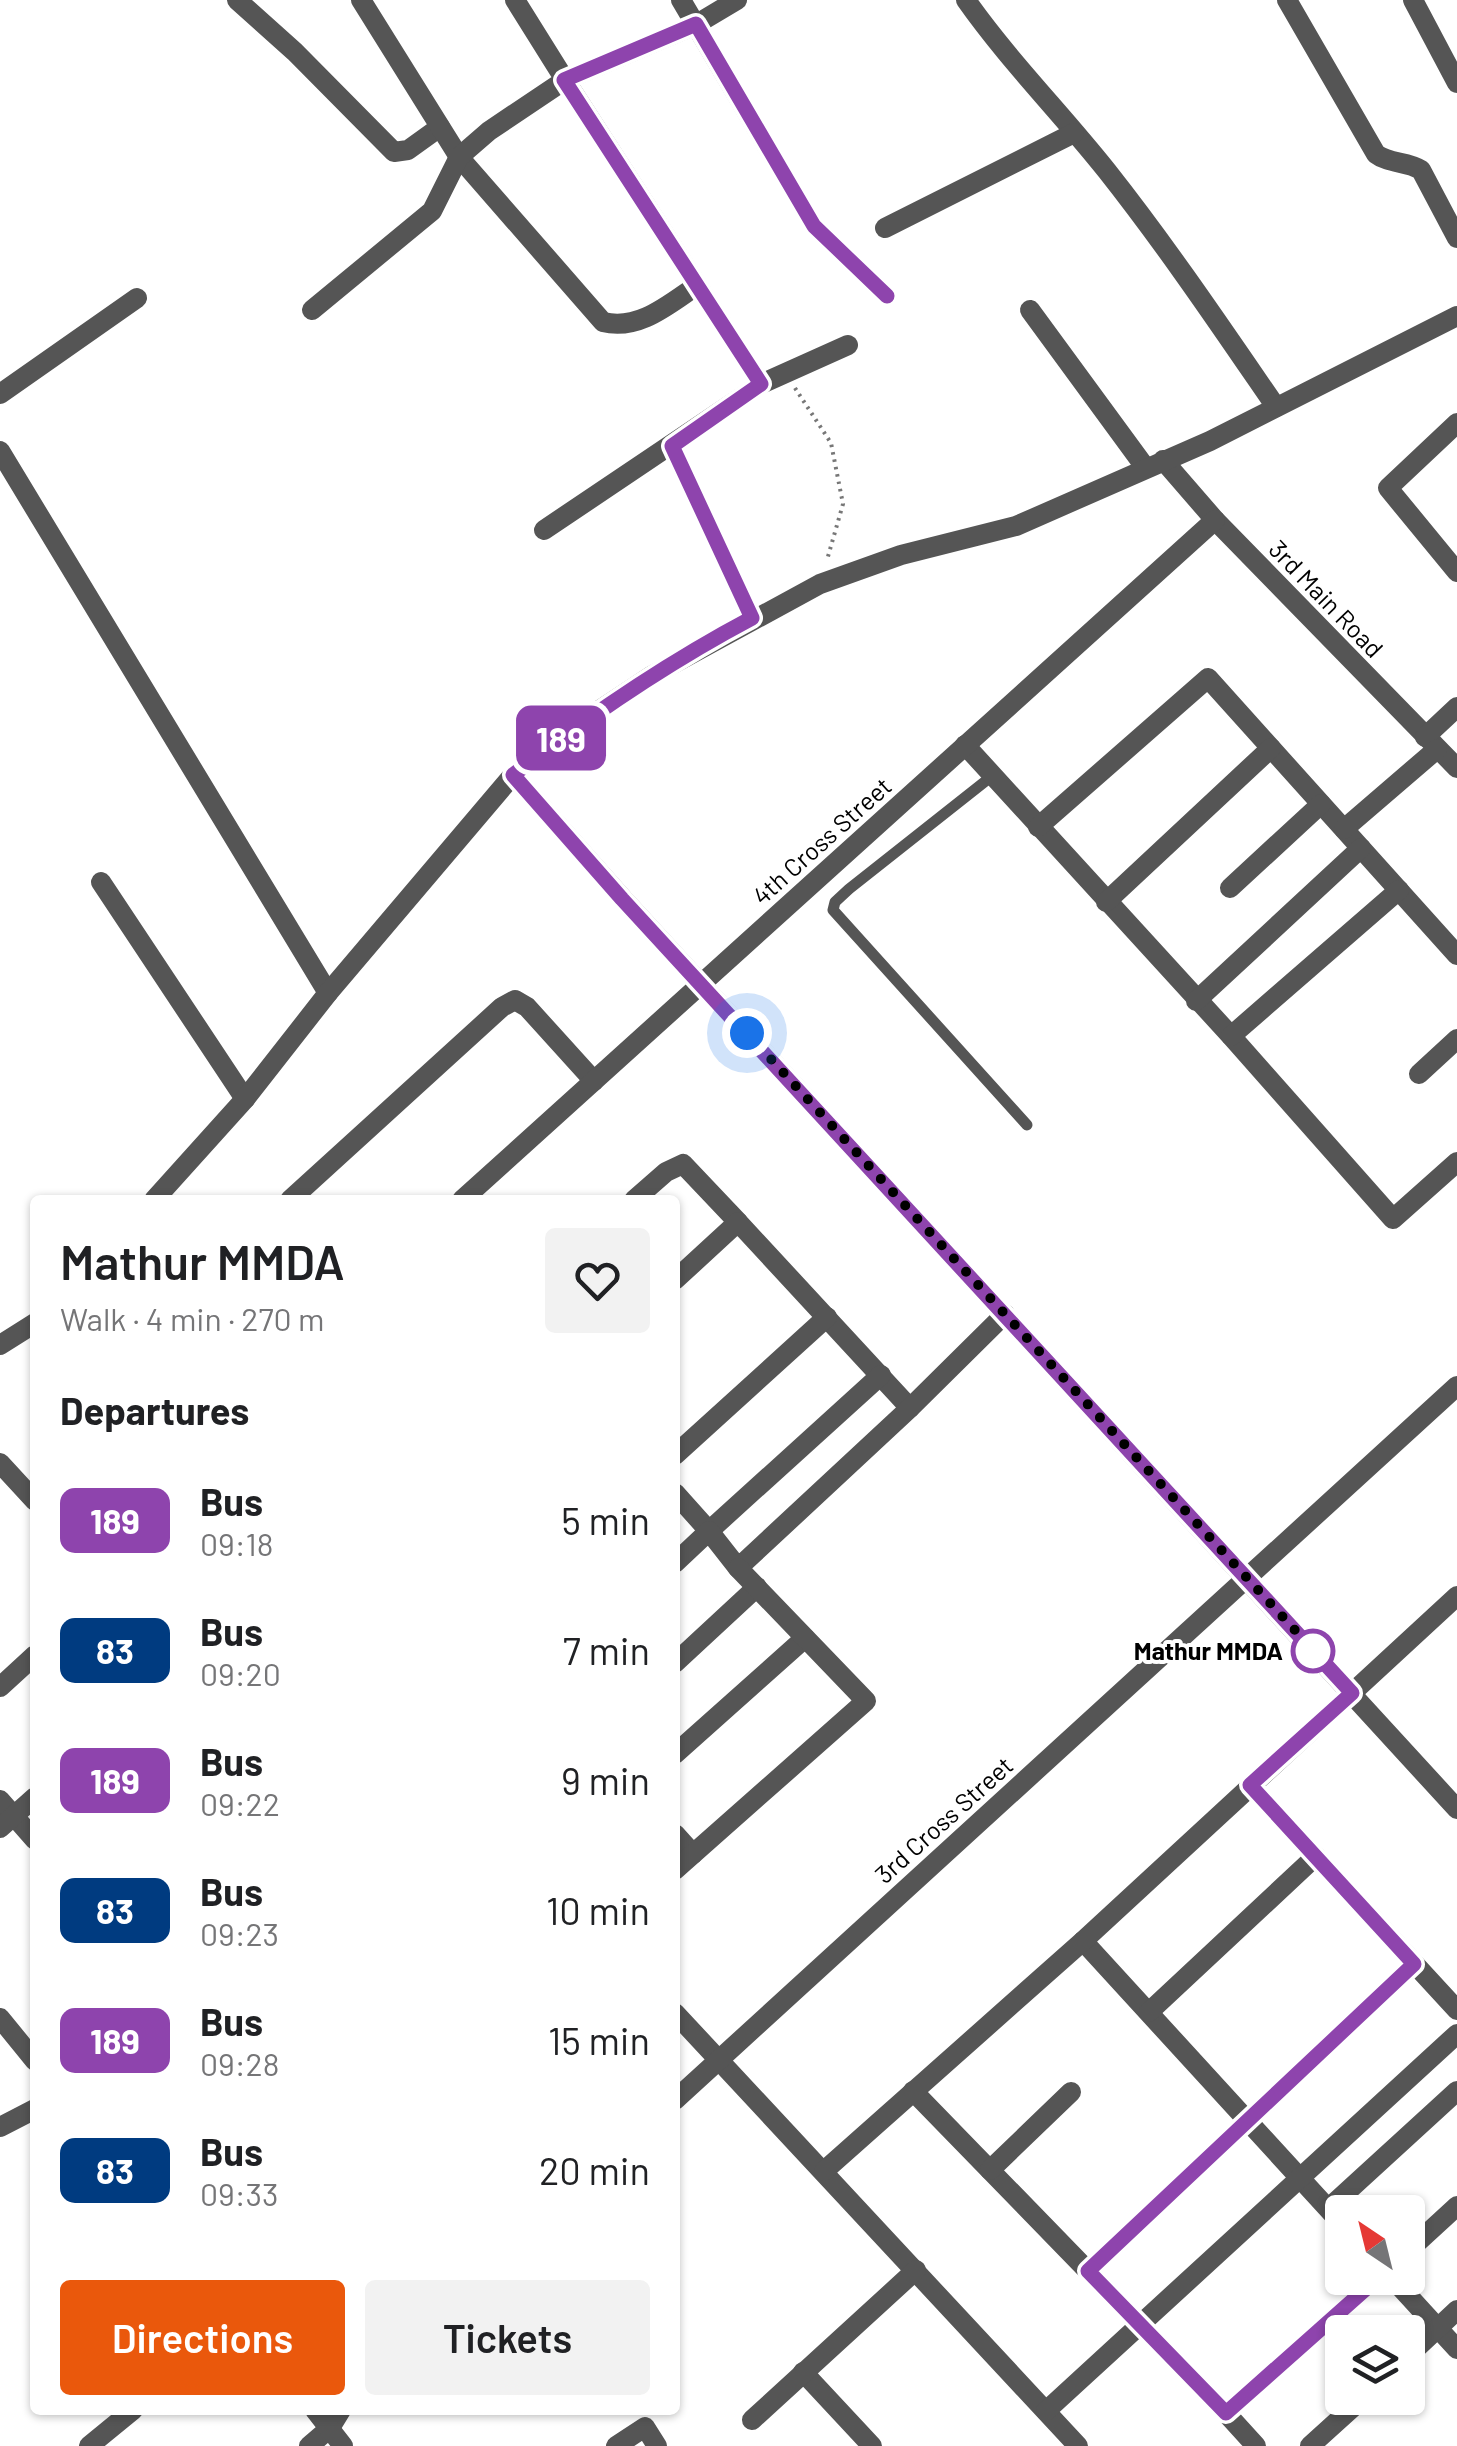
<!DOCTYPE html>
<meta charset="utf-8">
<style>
body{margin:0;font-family:Barlow,sans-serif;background:#f2f2f2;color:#202124;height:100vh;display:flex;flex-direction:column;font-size:38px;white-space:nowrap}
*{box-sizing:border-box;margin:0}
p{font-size:32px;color:#757577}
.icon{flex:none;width:55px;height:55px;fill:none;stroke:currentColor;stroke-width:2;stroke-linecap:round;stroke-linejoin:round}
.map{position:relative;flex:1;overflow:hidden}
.panel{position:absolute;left:30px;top:1195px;width:650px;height:1220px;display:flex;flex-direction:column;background:#fff;border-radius:10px;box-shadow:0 2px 8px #0004}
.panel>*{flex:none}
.badge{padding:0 20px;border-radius:15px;font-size:35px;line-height:65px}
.needle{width:65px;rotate:325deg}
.controls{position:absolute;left:1325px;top:2195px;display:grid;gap:20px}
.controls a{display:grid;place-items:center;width:100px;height:100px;border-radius:10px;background:#fff;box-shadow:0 2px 8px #0004;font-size:50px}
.you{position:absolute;width:50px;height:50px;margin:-25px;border:8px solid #fff;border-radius:50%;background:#1a73e8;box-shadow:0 0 0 15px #1a73e833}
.map>.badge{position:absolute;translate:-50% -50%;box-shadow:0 0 0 5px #fff}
h2{padding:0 30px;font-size:38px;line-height:90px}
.round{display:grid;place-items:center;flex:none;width:105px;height:105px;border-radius:10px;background:#f2f2f2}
.summary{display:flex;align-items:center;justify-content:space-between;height:170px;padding:0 30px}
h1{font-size:48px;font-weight:600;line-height:75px}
.button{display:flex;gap:20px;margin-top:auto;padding:20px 30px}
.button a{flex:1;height:115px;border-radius:10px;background:#ea580c;color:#fff;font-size:40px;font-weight:600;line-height:115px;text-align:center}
.button a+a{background:#f2f2f2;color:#202124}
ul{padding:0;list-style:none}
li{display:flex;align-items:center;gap:30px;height:130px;padding:0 30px}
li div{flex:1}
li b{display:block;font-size:38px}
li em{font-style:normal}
li .badge{min-width:110px;font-weight:700;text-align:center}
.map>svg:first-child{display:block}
</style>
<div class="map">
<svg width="1457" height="2446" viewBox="0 0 1457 2446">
<rect width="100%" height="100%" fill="#fff"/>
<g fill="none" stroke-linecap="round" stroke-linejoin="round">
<polyline stroke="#777" stroke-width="4" stroke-dasharray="2.5 5" stroke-linecap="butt" points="795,388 831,443 843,504 827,560"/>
<polyline stroke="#555" stroke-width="11" points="992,776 849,889 835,902 833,910 1027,1125"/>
<g stroke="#555" stroke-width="20">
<polyline points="237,0 295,52 394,152 408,150 440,127"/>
<path d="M361,0L459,157L603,322C638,331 668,305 696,286"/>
<polyline points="681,0 814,226 887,296"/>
<polyline points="737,0 695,25 565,80 761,384"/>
<path d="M966,0C1009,61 1061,113 1107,171C1167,247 1221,327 1276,407"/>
<path d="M1287,0L1376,154C1389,164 1407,161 1421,170L1457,238"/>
<polyline points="1413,0 1457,83"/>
<polyline points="885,228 1074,133"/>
<polyline points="312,310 432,211 459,157 489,131 565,80 515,0"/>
<polyline points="1030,310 1145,467"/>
<polyline points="0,394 137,298"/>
<polyline points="1457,423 1388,488 1457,572"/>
<polyline points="672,446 752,618"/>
<polyline points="0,451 328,993"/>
<polyline points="1163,460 1215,520 1457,768"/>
<polyline points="544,530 761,384 848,345"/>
<polyline points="1425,737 1457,707"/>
<polyline points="965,745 1231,1036 1393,1219 1457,1162"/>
<polyline points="513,775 623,899 1457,1809"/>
<polyline points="1038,827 1208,678 1457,955"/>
<polyline points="1344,829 1437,749"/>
<polyline points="101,882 245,1099"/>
<polyline points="1230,888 1321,804"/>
<polyline points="1106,902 1271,748"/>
<polyline points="1196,1001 1361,848"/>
<polyline points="1231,1036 1399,890"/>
<polyline points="1419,1074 1457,1039"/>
<polyline points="290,1200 502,1007 515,1000 527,1007 594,1081"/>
<polyline points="462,1200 1215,520"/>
<polyline points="634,1200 666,1172 683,1164 738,1222"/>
<polyline points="675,1280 738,1222 910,1408"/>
<polyline points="675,1455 827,1317"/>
<polyline points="0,1463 35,1501"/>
<polyline points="675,1493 709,1531 881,1375"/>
<polyline points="675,1563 709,1531 738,1568 910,1408 1005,1314"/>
<polyline points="675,1663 757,1587"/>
<polyline points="0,1687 35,1655"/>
<polyline points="675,1754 805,1638"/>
<polyline points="1250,1785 1457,2010"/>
<polyline points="0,1800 35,1840"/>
<polyline points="0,1828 35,1797"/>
<polyline points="675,1834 693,1854"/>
<polyline points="675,1870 866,1701 738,1568"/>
<polyline points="1083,1941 1342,2224"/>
<polyline points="1149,2012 1316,1856"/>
<polyline points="675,2013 1078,2446"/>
<polyline points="913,2091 1226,2413 1378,2278"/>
<polyline points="675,2100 1457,1386"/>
<polyline points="0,2127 35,2109"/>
<polyline points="990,2170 1071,2092"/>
<polyline points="824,2171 1083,1941 1457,1596"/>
<polyline points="1329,2208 1457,2091"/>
<polyline points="1408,2251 1457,2206"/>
<polyline points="1088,2271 1414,1964"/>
<polyline points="1392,2278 1457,2349"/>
<polyline points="1408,2356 1457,2310"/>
<polyline points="803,2372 872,2446"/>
<polyline points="1046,2411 1457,2034"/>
<polyline points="1226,2413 1256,2446"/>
<polyline points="752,2420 916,2270"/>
<polyline points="89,2446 133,2410"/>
<polyline points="309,2446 330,2428 341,2410"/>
<polyline points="616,2446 645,2427 657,2446"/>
<polyline points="1310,2446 1363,2398"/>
</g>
<g stroke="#555" stroke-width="20">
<polyline points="154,1200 245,1099 328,993 513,775 583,721 651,676 820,584 901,555 1016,526 1210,441 1457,316"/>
<polyline points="0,1345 35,1323"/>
<polyline points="0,2018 35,2061"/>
<polyline points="315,2410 343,2446"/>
</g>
</g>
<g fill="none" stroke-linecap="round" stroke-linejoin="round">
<g stroke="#fff" stroke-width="22">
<path id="line" d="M887,296L814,226L696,24L564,80L761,384L672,446L752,618C667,663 589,716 513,775L622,899L1352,1693L1250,1785L1414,1964L1088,2271L1226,2413L1378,2278"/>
</g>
<use href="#line" stroke="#8e44ad" stroke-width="15"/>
<polyline stroke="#000" stroke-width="10" stroke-dasharray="0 18" points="747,1033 1326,1664 1313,1651"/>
</g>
<circle fill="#fff" stroke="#8e44ad" stroke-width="5" cx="1313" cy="1651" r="20"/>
<g text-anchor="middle" stroke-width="8" stroke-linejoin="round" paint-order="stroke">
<g font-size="25" fill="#000" stroke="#fff">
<text transform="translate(1326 599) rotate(46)" y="9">3rd Main Road</text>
<text transform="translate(822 841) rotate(-42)" y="9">4th Cross Street</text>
<text transform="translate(944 1820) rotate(-42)" y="9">3rd Cross Street</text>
</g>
<g font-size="25" font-weight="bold" fill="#000" stroke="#fff" text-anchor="end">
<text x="1283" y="1660">Mathur MMDA</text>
</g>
</g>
</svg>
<div class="controls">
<a><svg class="needle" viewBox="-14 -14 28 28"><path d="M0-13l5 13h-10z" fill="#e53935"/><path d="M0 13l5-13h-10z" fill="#757577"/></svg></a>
<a><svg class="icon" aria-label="layers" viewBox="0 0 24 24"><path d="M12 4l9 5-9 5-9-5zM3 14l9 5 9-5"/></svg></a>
</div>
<div class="you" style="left:747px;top:1033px"></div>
<b class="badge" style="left:561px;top:738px;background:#8e44ad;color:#fff">189</b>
<section class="panel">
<div class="summary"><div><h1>Mathur MMDA</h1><p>Walk · 4 min · 270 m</p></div><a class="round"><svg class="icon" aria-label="heart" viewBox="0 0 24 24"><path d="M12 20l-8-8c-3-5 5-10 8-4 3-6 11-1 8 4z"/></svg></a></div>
<h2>Departures</h2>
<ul>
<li><span class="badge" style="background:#8e44ad;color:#fff">189</span><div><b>Bus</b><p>09:18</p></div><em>5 min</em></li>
<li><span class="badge" style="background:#003b80;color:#fff">83</span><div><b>Bus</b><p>09:20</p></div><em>7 min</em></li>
<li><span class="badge" style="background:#8e44ad;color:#fff">189</span><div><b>Bus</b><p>09:22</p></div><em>9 min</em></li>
<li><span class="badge" style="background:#003b80;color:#fff">83</span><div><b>Bus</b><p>09:23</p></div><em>10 min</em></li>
<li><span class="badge" style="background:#8e44ad;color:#fff">189</span><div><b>Bus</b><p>09:28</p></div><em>15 min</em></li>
<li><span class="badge" style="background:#003b80;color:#fff">83</span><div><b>Bus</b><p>09:33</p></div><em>20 min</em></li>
</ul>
<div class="button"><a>Directions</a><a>Tickets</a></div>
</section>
</div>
